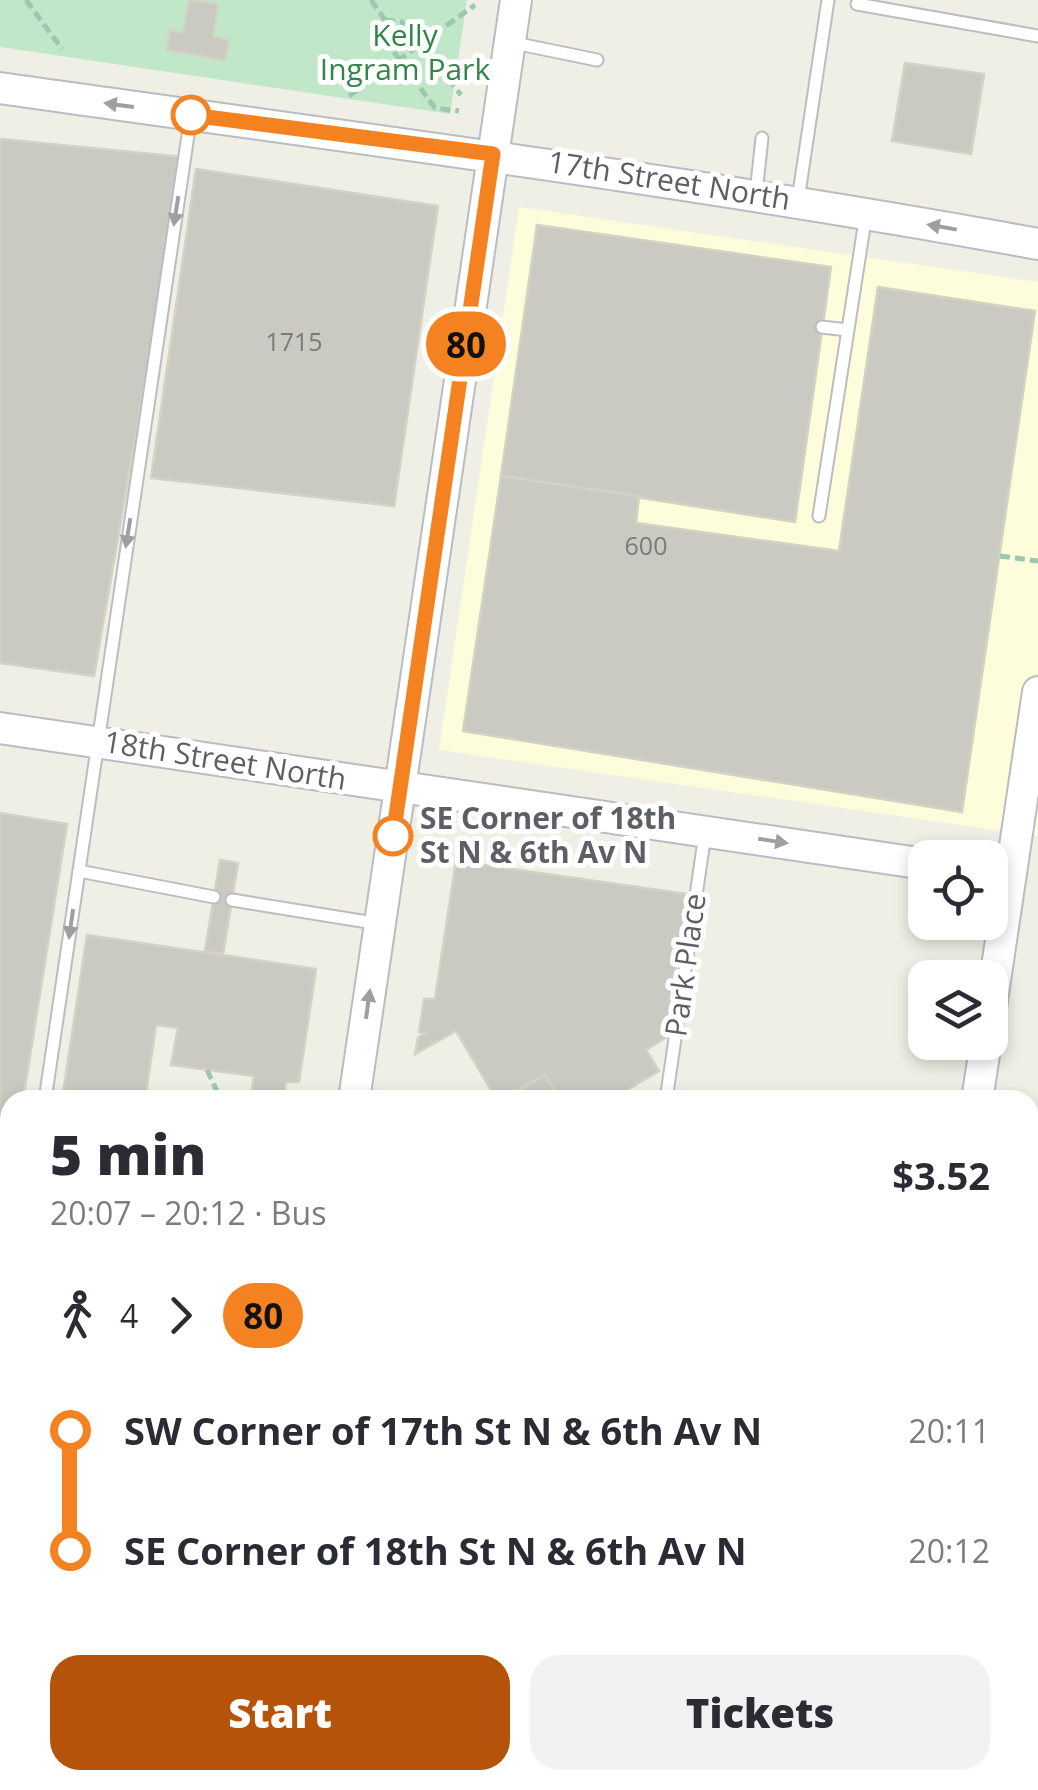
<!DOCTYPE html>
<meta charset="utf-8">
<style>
body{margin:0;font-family:"Open Sans",sans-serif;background:#f2f2f3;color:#2b2b33;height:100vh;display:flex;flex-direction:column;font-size:38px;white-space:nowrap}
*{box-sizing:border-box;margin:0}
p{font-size:32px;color:#7c7c81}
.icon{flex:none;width:55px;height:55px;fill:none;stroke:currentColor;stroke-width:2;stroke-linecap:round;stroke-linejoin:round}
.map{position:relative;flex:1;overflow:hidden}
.panel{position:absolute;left:0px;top:1090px;width:1040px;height:700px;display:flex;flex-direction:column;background:#fff;border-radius:30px 30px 0 0;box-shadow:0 5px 15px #0003}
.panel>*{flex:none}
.badge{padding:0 20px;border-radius:32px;font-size:35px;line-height:65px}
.tools{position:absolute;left:908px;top:840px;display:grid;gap:20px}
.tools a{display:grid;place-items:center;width:100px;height:100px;border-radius:20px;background:#fff;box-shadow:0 5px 15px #0003;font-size:50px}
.map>.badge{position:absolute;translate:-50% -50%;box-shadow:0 0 0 5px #fff}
.legs{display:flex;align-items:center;gap:15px;height:110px;padding:0 50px;font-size:32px}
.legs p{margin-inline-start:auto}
.head{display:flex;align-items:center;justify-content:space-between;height:170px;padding:0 50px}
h1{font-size:55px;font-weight:800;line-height:75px}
.button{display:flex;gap:20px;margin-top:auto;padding:20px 50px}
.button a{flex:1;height:115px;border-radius:30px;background:#b45309;color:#fff;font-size:40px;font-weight:800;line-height:115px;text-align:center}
.button a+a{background:#f2f2f3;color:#2b2b33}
ul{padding:0 50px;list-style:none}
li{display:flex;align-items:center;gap:35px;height:120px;font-size:38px}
li i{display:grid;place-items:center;width:15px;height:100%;margin:0 12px;background:currentColor}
li i::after{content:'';width:25px;height:25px;margin:-12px;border:8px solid;border-radius:50%;background:#fff}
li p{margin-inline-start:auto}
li:first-child i{background:linear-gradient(#0000 50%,currentColor 0)}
li:last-child i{background:linear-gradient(currentColor 50%,#0000 0)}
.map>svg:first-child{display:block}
</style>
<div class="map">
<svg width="1038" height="1790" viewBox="0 0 1038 1790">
<rect width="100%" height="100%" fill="#efefe5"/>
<polygon fill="#fefddb" points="519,207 1038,282 1038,836 439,750"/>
<polygon fill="#c1e7c9" points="0,0 467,0 450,114 0,47"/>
<g fill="#cac9c2" stroke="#d4d2c3" stroke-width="2.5">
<polygon points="189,0 218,4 213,37 229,40 225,60 167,50 170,30 183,33"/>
<polygon points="905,63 984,74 971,154 892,141"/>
<polygon points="0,139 184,157 94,676 0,663"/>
<polygon points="196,169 438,206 394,506 151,478"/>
<polygon points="537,225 831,267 795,522 501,476"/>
<polygon points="878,287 1035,311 962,812 463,731 501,476 639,496 636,523 839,551"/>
<polygon points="0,813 67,824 23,1100 10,1100 10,1179 0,1241"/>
<polygon points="220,860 238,863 223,954 205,951"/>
<polygon points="456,861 687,894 665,1038 646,1050 659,1071 610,1100 561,1100 545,1075 497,1100 456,1031 415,1054 418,1038 425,1033 419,1032 424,999 435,999"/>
<polygon points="87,935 316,969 299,1082 286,1082 284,1095 252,1090 254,1076 171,1065 178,1028 156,1025 145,1100 62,1100"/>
<polygon points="545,1075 561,1100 503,1100"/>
<polygon points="1030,1246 1038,1247 1038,1335 1030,1334"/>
<polygon points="0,1520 10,1522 10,1780 202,1780 201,1790 0,1790"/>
<polygon points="1036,1645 1038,1646 1038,1782 1030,1778 1030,1656 1035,1657"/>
<polygon points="308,1780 455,1780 453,1790 307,1790"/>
<polygon points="455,1780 557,1780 555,1790 453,1790"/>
</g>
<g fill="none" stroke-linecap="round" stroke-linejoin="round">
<g stroke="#bcbdc3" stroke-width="15">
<g id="lane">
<polyline points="857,4 1038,36"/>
<polyline points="514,43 597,60"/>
<polyline points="756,193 762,138"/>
<polyline points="798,200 828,0"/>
<polyline points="822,327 847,330"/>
<polyline points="819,516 866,214"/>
<polyline points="79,871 214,897"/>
<polyline points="232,900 380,924"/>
<polyline points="45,1100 191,115"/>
<polyline points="666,1100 705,834"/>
<polyline points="4,1380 10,1340"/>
<polyline points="274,1780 308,1784"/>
</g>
</g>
<g stroke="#babcc3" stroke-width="34">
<g id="secondary">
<path d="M0,88C347,137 693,181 1038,244"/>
<polyline points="0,728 925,864"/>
<polyline points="990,1014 1038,692"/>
<polyline points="354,1100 516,0"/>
<polyline points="977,1100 986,1042"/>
<polyline points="0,1381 10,1382"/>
<polyline points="1030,1533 1038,1535"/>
<polyline points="603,1788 614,1790"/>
<polyline points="253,1790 254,1780"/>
</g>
</g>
<g stroke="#9ac8b1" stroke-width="5" stroke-dasharray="10 5" stroke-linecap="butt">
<polyline points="26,0 62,49"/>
<polyline points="371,0 385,20 383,37 435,108 459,111"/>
<polyline points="385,20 402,22 461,95"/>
<polyline points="349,96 475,5"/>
<polyline points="1000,556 1038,561"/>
<polyline points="207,1070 221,1100"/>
</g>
<use href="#lane" stroke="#fff" stroke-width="11"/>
<use href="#secondary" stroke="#fff" stroke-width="30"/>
</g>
<defs><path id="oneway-solid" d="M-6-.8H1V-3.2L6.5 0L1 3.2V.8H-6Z" transform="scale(2.5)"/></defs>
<g fill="#9e9fa3">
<use href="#oneway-solid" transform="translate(119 105) rotate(-172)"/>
<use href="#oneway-solid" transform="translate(176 211) rotate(99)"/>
<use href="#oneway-solid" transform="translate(942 227) rotate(-170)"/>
<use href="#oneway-solid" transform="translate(128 533) rotate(99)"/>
<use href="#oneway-solid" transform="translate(773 841) rotate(9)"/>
<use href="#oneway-solid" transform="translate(71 924) rotate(98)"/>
<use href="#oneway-solid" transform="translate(368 1004) rotate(-82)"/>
</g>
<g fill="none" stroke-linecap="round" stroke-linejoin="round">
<g stroke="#fff" stroke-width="22">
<polyline id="line-1" points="191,115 493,154 393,836"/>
</g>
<use href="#line-1" stroke="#f58220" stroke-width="15"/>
</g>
<g fill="#fff" stroke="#f58220" stroke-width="5">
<circle cx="191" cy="115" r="18"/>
<circle cx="393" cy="836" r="18"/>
</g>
<g text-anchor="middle" stroke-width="10" stroke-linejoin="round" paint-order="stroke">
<g font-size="25" fill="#787a7c">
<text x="294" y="351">1715</text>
<text x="646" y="555">600</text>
</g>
<g font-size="30" fill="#348548" stroke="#fff">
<text x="405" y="46">Kelly<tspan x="405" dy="34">Ingram Park</tspan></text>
</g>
<g font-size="30" fill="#5d5f65" stroke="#fff">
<text transform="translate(669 181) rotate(9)" y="10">17th Street North</text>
<text transform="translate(225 761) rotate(9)" y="10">18th Street North</text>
<text transform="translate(686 965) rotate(-82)" y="10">Park Place</text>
</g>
<g font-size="30" font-weight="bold" fill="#5d5f65" stroke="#fff" text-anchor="start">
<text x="420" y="829">SE Corner of 18th<tspan x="420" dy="34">St N &amp; 6th Av N</tspan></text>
</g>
</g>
</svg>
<div class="tools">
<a><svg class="icon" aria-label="locate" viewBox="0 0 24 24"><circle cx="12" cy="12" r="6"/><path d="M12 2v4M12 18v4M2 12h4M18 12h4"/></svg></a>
<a><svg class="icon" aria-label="layers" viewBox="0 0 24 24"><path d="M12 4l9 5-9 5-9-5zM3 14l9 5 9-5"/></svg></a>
</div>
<b class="badge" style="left:466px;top:344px;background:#f58220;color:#111">80</b>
<section class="panel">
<div class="head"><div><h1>5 min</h1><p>20:07 – 20:12 · Bus</p></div><b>$3.52</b></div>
<div class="legs"><svg class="icon" aria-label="walk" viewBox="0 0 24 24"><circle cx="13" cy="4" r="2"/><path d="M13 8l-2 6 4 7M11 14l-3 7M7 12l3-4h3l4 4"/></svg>4<svg class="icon" aria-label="forward" viewBox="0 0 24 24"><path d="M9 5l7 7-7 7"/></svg><b class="badge" style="background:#f58220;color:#111">80</b></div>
<ul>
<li><i style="color:#f58220"></i><b>SW Corner of 17th St N &amp; 6th Av N</b><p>20:11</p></li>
<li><i style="color:#f58220"></i><b>SE Corner of 18th St N &amp; 6th Av N</b><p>20:12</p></li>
</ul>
<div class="button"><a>Start</a><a>Tickets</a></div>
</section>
</div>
